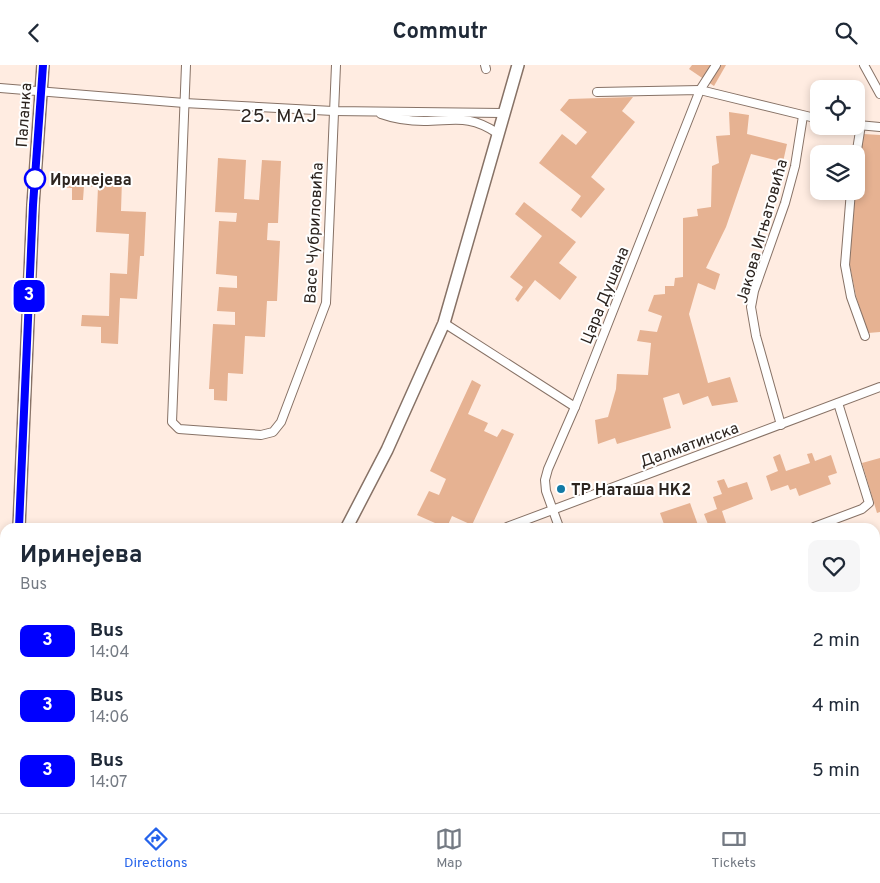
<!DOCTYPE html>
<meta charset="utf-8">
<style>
body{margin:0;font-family:Overpass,sans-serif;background:#f6f6f7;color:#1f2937;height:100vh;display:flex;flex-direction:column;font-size:19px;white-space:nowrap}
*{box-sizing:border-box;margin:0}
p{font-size:16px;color:#747a83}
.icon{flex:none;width:28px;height:28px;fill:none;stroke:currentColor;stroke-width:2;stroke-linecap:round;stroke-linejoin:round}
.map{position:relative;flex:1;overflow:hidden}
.details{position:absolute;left:0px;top:458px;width:880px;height:291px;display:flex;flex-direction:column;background:#fff;border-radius:15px 15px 0 0;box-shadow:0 2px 8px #0003}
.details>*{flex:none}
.badge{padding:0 10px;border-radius:8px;font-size:18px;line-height:32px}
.buttons{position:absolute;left:810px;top:15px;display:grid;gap:10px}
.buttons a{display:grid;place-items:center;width:55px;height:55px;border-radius:10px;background:#fff;box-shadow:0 2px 8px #0003;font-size:25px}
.map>.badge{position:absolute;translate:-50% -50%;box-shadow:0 0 0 2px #fff}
.round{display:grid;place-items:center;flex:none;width:52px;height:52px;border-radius:10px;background:#f6f6f7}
.overview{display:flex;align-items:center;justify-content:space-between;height:85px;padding:0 20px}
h1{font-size:24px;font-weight:700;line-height:38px}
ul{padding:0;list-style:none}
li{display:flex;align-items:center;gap:15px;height:65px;padding:0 20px}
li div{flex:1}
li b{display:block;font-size:19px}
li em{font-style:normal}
li .badge{min-width:55px;font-weight:700;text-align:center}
header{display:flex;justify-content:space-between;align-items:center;height:65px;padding:0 20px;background:#fff;font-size:22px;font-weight:700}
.menu{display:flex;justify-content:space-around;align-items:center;height:70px;border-top:1px solid #e0e1e3;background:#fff;font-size:14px;color:#747a83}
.menu a{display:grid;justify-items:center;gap:2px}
.menu .on{color:#2563eb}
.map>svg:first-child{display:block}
</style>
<header><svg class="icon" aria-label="back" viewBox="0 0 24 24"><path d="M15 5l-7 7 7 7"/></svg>Commutr<svg class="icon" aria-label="search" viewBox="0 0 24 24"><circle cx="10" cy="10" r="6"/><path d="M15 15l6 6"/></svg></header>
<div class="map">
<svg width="880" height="748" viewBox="0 0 880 748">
<rect width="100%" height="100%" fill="#ffece1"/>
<g fill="#e6b292">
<polygon points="692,0 726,0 714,21 689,4"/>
<polygon points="633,32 622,46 635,57 591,112 605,124 581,153 571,145 581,131 539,98 562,69 576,80 587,67 560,45 569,34"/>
<polygon points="729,47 749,50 747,69 787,79 783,97 751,89 726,162 706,203 720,209 715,225 698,218 689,249 708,318 730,312 738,337 712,341 708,331 683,340 679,328 663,333 671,363 617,379 615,373 598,379 595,355 608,352 616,324 617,309 648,310 651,278 637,276 640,265 657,267 662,251 648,246 654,230 665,229 665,221 674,221 675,213 683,212 683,153 698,151 697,144 711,142 712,101 719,98 716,71 730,70"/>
<polygon points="863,69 880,70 880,267 868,268 856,231 849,196 854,126 856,126 856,107"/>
<polygon points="218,93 246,95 244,134 259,135 262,95 281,96 278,158 268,158 267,175 280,176 277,236 267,236 265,272 245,271 243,309 228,308 227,336 214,335 214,324 209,324 213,259 235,260 235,247 217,246 219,222 237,223 237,211 216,209 219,156 236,157 237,148 215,147"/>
<polygon points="59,111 122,114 121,146 146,147 144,191 140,191 137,234 120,233 118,279 101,278 101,262 81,261 82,250 109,251 110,208 127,209 129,169 96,167 98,122 84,121 83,135 72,135 72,123 59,122"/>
<polygon points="524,137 576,177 559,198 577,212 560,235 535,215 518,237 515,234 523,222 510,212 542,171 515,149"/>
<polygon points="472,315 481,320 468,349 488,358 484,366 497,372 502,364 514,369 472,460 452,451 447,462 444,462 417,450 429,426 439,430 446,414 430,406"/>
<polygon points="812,388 815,396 831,390 837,408 828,411 831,419 799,431 796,423 790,425 788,420 771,426 766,411 778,406 773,392 780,389 786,406 810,398 807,389"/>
<polygon points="880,393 880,447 877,448 862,398"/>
<polygon points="724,414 728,423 747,417 753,434 722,446 727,461 709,462 704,449 717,444 713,432 722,429 717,416"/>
<polygon points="690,438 698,460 690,462 665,462 660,448"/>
<polygon points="645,744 739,744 727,748 647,748"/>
</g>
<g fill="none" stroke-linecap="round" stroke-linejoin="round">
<g stroke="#f3ad80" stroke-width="2.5">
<polyline points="875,699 880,698"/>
<polyline points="736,748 748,744"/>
</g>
<g stroke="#877266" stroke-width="10">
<g id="street">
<polyline points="186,0 172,357 179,364 261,370 273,367 281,357 326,238 336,0"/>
<polyline points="485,0 486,4"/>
<polyline points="864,0 880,29"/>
<polyline points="0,23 184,38 333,46 502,48"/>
<polyline points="597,27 700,25 819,54"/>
<path d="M381,49C395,54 410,56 424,56C454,56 469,49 497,68"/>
<polyline points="858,60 880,62"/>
<polyline points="856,91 861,60"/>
<polyline points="851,126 845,200 851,232 865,271"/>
<polyline points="444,258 575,342"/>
<polyline points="781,360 756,271 751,242 754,226 785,138 795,101 803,51"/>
<polyline points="507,462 880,322"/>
<polyline points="559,462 546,426 545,415 548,404 575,342 700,25 716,0"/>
<polyline points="814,462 862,444 869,438 838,338"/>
<polyline points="875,555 880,553"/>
<polyline points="875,577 880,575"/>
<polyline points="0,613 5,613"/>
<polyline points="875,705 880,703"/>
<polyline points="291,744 293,748"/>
<polyline points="125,748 125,744"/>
<polyline points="341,748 352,744"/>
<polyline points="407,748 418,744"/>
<polyline points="751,748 763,744"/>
</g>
</g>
<g stroke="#877266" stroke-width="14">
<g id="secondary">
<polyline points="19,462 33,140 43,0"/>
<polyline points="347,462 387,385 444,258 518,0"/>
<polyline points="14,748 14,744"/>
</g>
</g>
<use href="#street" stroke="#fff" stroke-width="8"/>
<use href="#secondary" stroke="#fff" stroke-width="11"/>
<g stroke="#554b45" stroke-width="4.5">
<g id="rail">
<polyline points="875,565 880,563"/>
<polyline points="366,748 380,744"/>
</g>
</g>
<use href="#rail" stroke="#fff" stroke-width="2.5" stroke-dasharray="8" stroke-linecap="butt"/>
</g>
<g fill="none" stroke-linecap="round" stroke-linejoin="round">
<g stroke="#fff" stroke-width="11">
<polyline id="line" points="19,462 33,140 43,0"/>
</g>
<use href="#line" stroke="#00f" stroke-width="8"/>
</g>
<circle fill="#fff" stroke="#00f" stroke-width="2.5" cx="35" cy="114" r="10"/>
<circle fill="#137aa5" stroke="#fff" stroke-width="2" cx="561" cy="424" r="5"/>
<g text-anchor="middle" stroke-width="4" stroke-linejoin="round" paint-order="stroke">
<g font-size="16" fill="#2c241f" stroke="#fff">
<text transform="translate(23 50) rotate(-86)" y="6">Паланка</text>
<text transform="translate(761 166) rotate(-74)" y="6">Јакова Игњатовића</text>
<text transform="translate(313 168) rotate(-87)" y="6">Васе Чубриловића</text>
<text transform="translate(604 230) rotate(-68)" y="6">Цара Душана</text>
<text transform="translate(689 379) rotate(-20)" y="6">Далматинска</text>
</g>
<g font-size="16" font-weight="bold" fill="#2c241f" stroke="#fff" text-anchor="start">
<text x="50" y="120">Иринејева</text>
</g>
<g font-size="16" font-weight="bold" fill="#2c241f" stroke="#fff" text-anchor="start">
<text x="571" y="430">ТР Наташа НК2</text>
</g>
<g font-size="19" letter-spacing="1" fill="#2c241f" stroke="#fff">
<text x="279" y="57">25. МАЈ</text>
</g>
</g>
</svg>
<div class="buttons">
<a><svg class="icon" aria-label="locate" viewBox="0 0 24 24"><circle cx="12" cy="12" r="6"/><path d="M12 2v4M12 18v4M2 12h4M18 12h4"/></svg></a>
<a><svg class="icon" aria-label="layers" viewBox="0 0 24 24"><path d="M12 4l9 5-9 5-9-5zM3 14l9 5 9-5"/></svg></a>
</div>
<b class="badge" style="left:29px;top:231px;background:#00f;color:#fff">3</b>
<section class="details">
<div class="overview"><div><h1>Иринејева</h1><p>Bus</p></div><a class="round"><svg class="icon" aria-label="heart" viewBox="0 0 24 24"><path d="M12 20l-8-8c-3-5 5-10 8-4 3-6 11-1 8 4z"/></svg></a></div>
<ul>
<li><span class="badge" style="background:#00f;color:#fff">3</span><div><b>Bus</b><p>14:04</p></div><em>2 min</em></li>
<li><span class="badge" style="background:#00f;color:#fff">3</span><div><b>Bus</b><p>14:06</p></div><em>4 min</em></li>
<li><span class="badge" style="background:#00f;color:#fff">3</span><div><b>Bus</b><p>14:07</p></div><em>5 min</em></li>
</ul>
</section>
</div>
<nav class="menu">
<a class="on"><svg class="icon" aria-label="directions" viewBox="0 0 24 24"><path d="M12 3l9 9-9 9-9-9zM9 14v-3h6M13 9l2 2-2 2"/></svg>Directions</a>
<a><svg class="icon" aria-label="map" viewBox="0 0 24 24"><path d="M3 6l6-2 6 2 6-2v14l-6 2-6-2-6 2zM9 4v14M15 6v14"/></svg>Map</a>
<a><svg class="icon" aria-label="tickets" viewBox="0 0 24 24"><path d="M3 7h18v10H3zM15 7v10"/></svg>Tickets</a>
</nav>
